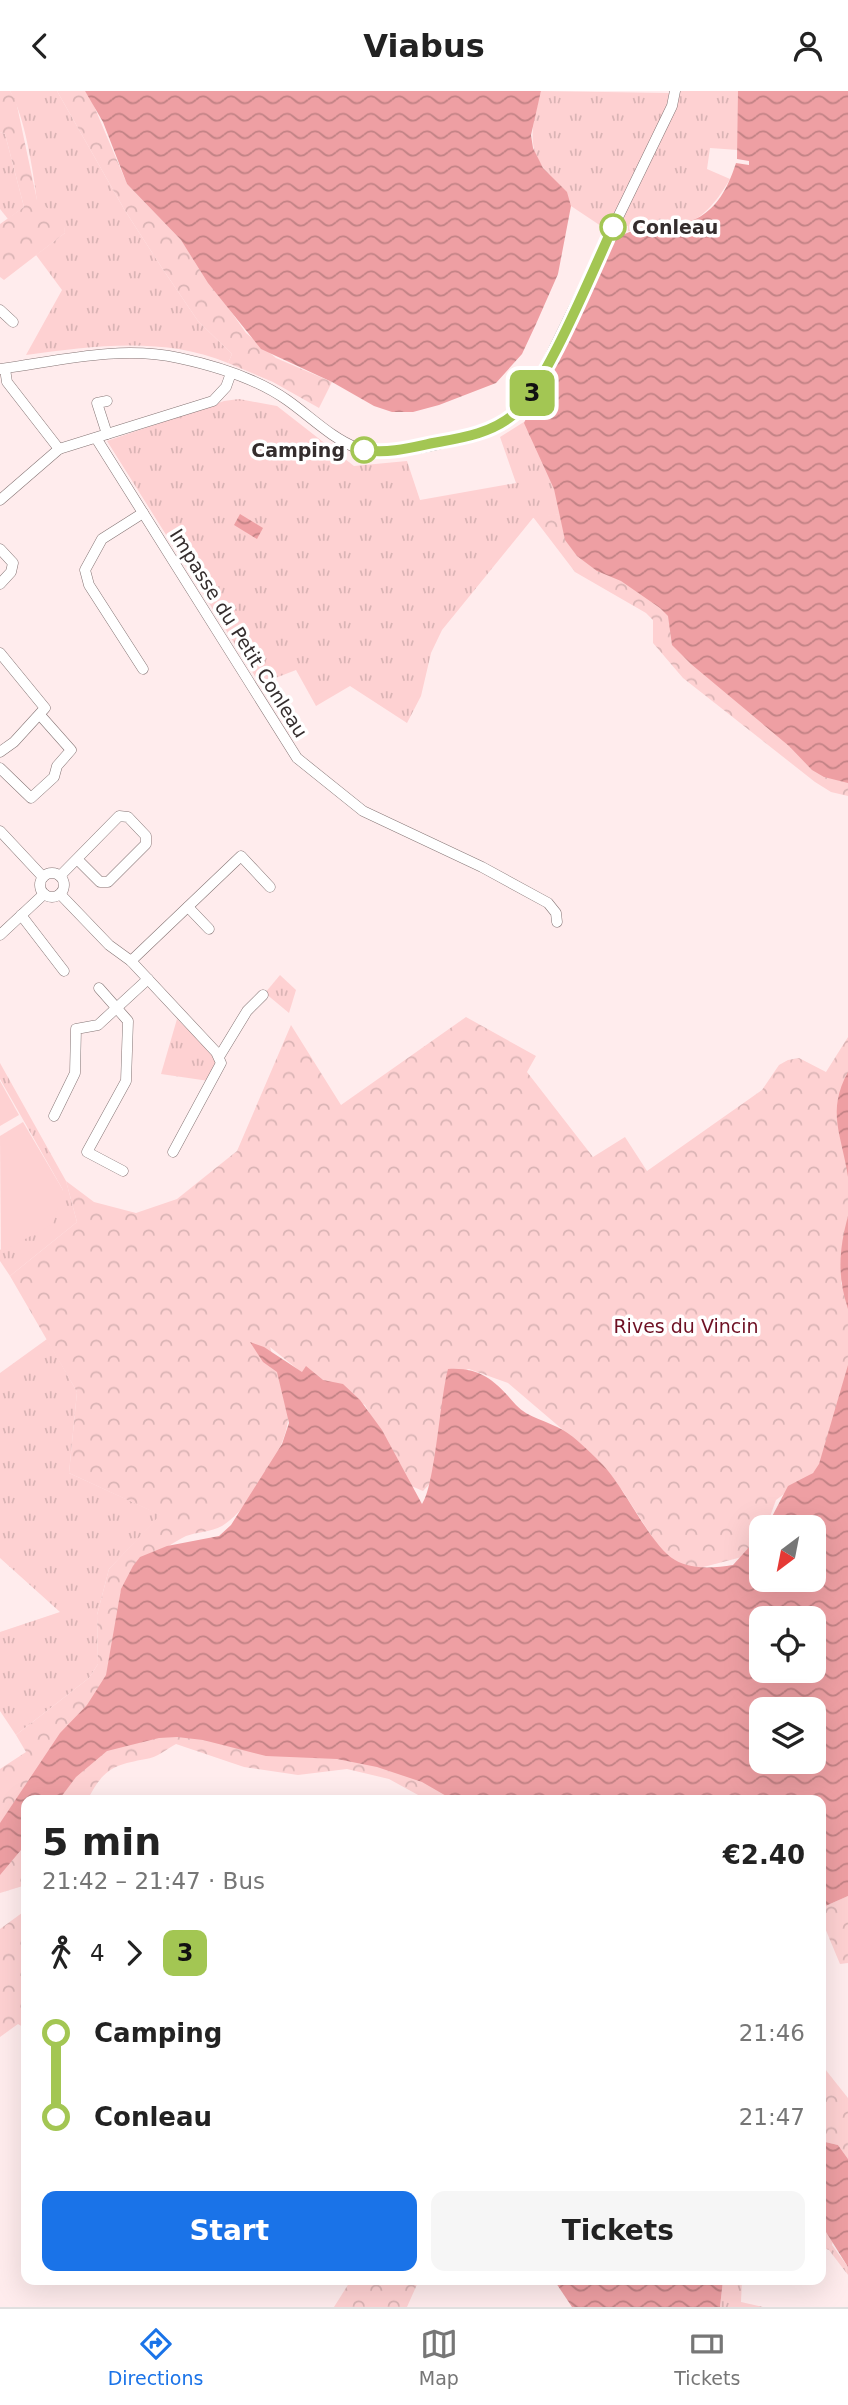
<!DOCTYPE html>
<meta charset="utf-8">
<style>
body{margin:0;font-family:"DejaVu Sans",sans-serif;background:#f6f6f6;color:#222;height:100vh;display:flex;flex-direction:column;font-size:26px;white-space:nowrap}
*{box-sizing:border-box;margin:0}
p{font-size:23px;color:#767676}
.icon{flex:none;width:38px;height:38px;fill:none;stroke:currentColor;stroke-width:2;stroke-linecap:round;stroke-linejoin:round}
.map{position:relative;flex:1;overflow:hidden}
.sheet{position:absolute;left:21px;top:1704px;width:805px;height:490px;display:flex;flex-direction:column;background:#fff;border-radius:14px;box-shadow:0 7px 28px #0002}
.sheet>*{flex:none}
.badge{padding:0 14px;border-radius:10px;font-size:24px;line-height:46px}
.needle{width:46px;rotate:212deg}
.tools{position:absolute;left:749px;top:1424px;display:grid;gap:14px}
.tools a{display:grid;place-items:center;width:77px;height:77px;border-radius:14px;background:#fff;box-shadow:0 7px 28px #0002;font-size:35px}
.map>.badge{position:absolute;translate:-50% -50%;box-shadow:0 0 0 4px #fff}
.legs{display:flex;align-items:center;gap:10px;height:77px;padding:0 21px;font-size:23px}
.legs p{margin-inline-start:auto}
.headline{display:flex;align-items:center;justify-content:space-between;height:119px;padding:0 21px}
h1{font-size:38px;font-weight:700;line-height:52px}
.action{display:flex;gap:14px;margin-top:auto;padding:14px 21px}
.action a{flex:1;height:80px;border-radius:14px;background:#1a73e8;color:#fff;font-size:28px;font-weight:700;line-height:80px;text-align:center}
.action a+a{background:#f6f6f6;color:#222}
ul{padding:0 21px;list-style:none}
li{display:flex;align-items:center;gap:24px;height:84px;font-size:26px}
li i{display:grid;place-items:center;width:10px;height:100%;margin:0 9px;background:currentColor}
li i::after{content:'';width:18px;height:18px;margin:-9px;border:5px solid;border-radius:50%;background:#fff}
li p{margin-inline-start:auto}
li:first-child i{background:linear-gradient(#0000 50%,currentColor 0)}
li:last-child i{background:linear-gradient(currentColor 50%,#0000 0)}
header{display:flex;justify-content:space-between;align-items:center;height:91px;padding:0 21px;background:#fff;font-size:32px;font-weight:700}
.tab-bar{display:flex;justify-content:space-around;align-items:center;height:98px;border-top:2px solid #e0e0e0;background:#fff;font-size:19px;color:#767676}
.tab-bar a{display:grid;justify-items:center;gap:4px}
.tab-bar .active{color:#1a73e8}
.map>svg:first-child{display:block}
</style>
<header><svg class="icon" aria-label="back" viewBox="0 0 24 24"><path d="M15 5l-7 7 7 7"/></svg>Viabus<svg class="icon" aria-label="person" viewBox="0 0 24 24"><circle cx="12" cy="8" r="4"/><path d="M4 21q1-7 8-7t8 7"/></svg></header>
<div class="map">
<svg width="848" height="2216" viewBox="0 0 848 2216">
<defs>
<pattern id="grass-tufts" width="24" height="20" patternUnits="userSpaceOnUse" patternTransform="scale(1.75)"><rect width="24" height="20" fill="#fed1d2"/><path d="M3 7l-1-3M5 7V3M7 7l1-3M15 17l-1-3M17 17v-4M19 17l1-3" fill="none" stroke="#dab4b5"/></pattern>
<pattern id="forest-crowns" width="20" height="18" patternUnits="userSpaceOnUse" patternTransform="scale(1.75)"><rect width="20" height="18" fill="#fed1d2"/><path d="M2 6a3 3 0 1 1 6 0M12 15a3 3 0 1 1 6 0" fill="none" stroke="#dab4b5"/></pattern>
<pattern id="water-waves" width="16" height="10" patternUnits="userSpaceOnUse" patternTransform="scale(1.75)"><rect width="16" height="10" fill="#ee9fa3"/><path d="M0 5q4-4 8 0t8 0" fill="none" stroke="#c28285"/></pattern>
</defs>
<rect width="100%" height="100%" fill="#ffeced"/>
<g fill="url(#grass-tufts)">
<path d="M10,0H57L124,118L162,177L198,230L232,263L228,272C163,245 93,255 26,264L62,199L36,164L65,142L63,130L37,110C33,79 25,26 10,0Z"/>
<path d="M541,0L669,2L668,13L607,139L571,115C566,99 557,92 546,80C524,55 534,28 541,0Z"/>
<path d="M679,0H738V59L710,57L707,78L730,88C701,138 682,137 628,140V135L617,136L676,17Z"/>
<polygon points="0,41 5,43 24,116 8,128 0,118"/>
<polygon points="239,308 277,315 354,375 407,370 420,409 516,392 500,346 527,329 569,422 533,427 442,539 431,562 421,605 407,632 350,595 316,615 296,579 260,593 107,350 224,310"/>
<polygon points="280,884 296,899 289,922 265,902"/>
<polygon points="177,928 217,967 209,990 161,983"/>
<polygon points="0,972 66,1090 77,1131 10,1185 0,1170 0,1159 63,1099 0,988"/>
<polygon points="47,1248 77,1301 69,1382 161,1424 109,1478 97,1524 98,1573 89,1587 16,1644 0,1620 0,1541 60,1521 0,1467 0,1282"/>
<polygon points="848,2068 832,2154 848,2176 848,2184 829,2159 821,2156 821,2132"/>
<polygon points="723,2189 742,2189 741,2211 763,2216 720,2216"/>
</g>
<g fill="url(#forest-crowns)">
<polygon points="0,0 10,0 16,10 37,109 64,130 65,142 4,189 0,186 0,133 24,116 5,43 0,41"/>
<polygon points="57,0 85,0 91,8 127,93 181,149 246,242 276,267 332,291 319,317 273,291 228,272 232,263 198,230 162,177 124,118"/>
<polygon points="569,422 645,501 848,684 848,705 831,701 815,691 683,587 653,552 653,529 646,522 575,481 533,426"/>
<path d="M466,926L536,965L527,981L593,1066L625,1046L647,1080L762,999L779,974L788,969L799,967L826,981L848,946V1166L841,1192L848,1207V1281L818,1378L776,1409L766,1437H761V1443L742,1466L688,1480L669,1472L622,1399L583,1356L508,1292L469,1278L460,1281L441,1381L423,1400L409,1394L365,1314L306,1285L270,1256C276,1279 290,1302 288,1328C286,1358 248,1420 222,1435C211,1441 197,1441 186,1445C173,1451 161,1461 149,1468L140,1467L120,1502L115,1580L4,1735L26,1738V1794L0,1802V1678L26,1661L16,1644L89,1587L98,1573L97,1524L109,1478L160,1424L69,1382L77,1301L10,1185L77,1131L66,1090L94,1111L136,1122L177,1108L237,1060L291,934L341,1014Z"/>
<path d="M144,1639L373,1666L464,1710H429L389,1688L347,1678L298,1684L244,1676L176,1653C167,1658 156,1667 146,1668C113,1674 103,1678 87,1710H49L93,1660Z"/>
<polygon points="848,1805 848,1872 840,1873 825,1837 821,1839 821,1817"/>
<polygon points="26,1819 26,1938 18,1933 0,1946 0,1838"/>
<polygon points="821,1973 848,2007 848,2068 838,2054 821,2050"/>
<polygon points="351,2189 419,2189 407,2216 334,2216"/>
</g>
<g fill="#fed1d2">
<polygon points="0,990 19,1024 0,1035"/>
<polygon points="23,1031 63,1099 53,1133 1,1161 0,1045"/>
</g>
<g fill="url(#water-waves)" fill-rule="evenodd">
<polygon points="85,0 541,0 531,44 533,57 543,77 567,101 571,115 558,183 536,233 522,263 496,292 439,314 413,321 392,321 374,315 332,291 261,258 208,192 181,149 127,93 103,31"/>
<path d="M738,0H848V692L824,686L812,679L789,655L691,573L672,554L668,525L660,517L621,490L597,480L577,465L565,449L554,398L524,332L614,144C626,145 627,140 638,139C692,136 718,128 736,72L749,74V70L737,68Z"/>
<polygon points="240,423 263,437 257,448 234,434"/>
<path d="M848,981V1086C842,1044 826,1021 848,981Z"/>
<path d="M848,1125V1218C837,1185 839,1158 848,1125Z"/>
<path d="M250,1251L264,1256L302,1281L306,1275L323,1289L343,1293L360,1309L382,1339L422,1413C435,1396 440,1307 448,1278C482,1276 496,1291 516,1314C528,1327 548,1330 563,1339C576,1347 589,1360 600,1371C624,1394 651,1456 675,1469C692,1479 714,1477 733,1474L761,1443V1489H814V1437H766L788,1395L813,1382L819,1373L848,1274V1805L821,1817V1710H564L553,1707L536,1710H455L422,1691L377,1676L337,1668L266,1665L203,1649L177,1646L159,1647L107,1660L76,1686L58,1710H26V1753L0,1784V1732L60,1642L87,1614L106,1584L121,1498L133,1475L140,1466L167,1455L219,1445L231,1434L282,1353L289,1332L277,1281L263,1271ZM761,1528H814V1580H761ZM761,1619H814V1671H761Z"/>
<polygon points="821,2050 838,2054 848,2068 848,2176 826,2141 821,2140"/>
<polygon points="554,2189 723,2189 720,2216 572,2216"/>
</g>
<g fill="none" stroke-linecap="round" stroke-linejoin="round">
<g stroke="#857575" stroke-width="11">
<g id="minor">
<polyline points="0,219 13,231"/>
<path d="M0,278C59,270 119,254 179,267C216,275 256,287 287,309C310,325 331,347 357,357C390,369 482,347 510,326C524,316 531,303 539,289L672,15L675,0"/>
<polyline points="5,278 7,291 59,358"/>
<polyline points="107,310 97,312 107,343"/>
<polyline points="96,347 297,667 363,720 482,776 548,812 556,822 557,831"/>
<polyline points="0,409 59,358 213,310 226,296 231,282"/>
<polyline points="0,458 13,472 11,481 0,493"/>
<polyline points="0,562 45,617 14,651 0,661"/>
<polyline points="143,578 89,494 85,479 102,448 143,422"/>
<polyline points="0,677 31,707 54,686 57,675 71,659 40,624"/>
<polyline points="0,740 43,786"/>
<circle cx="52" cy="794" r="12"/>
<polyline points="60,785 119,725 128,726 146,745 146,753 108,791 100,791 77,768"/>
<polyline points="60,803 109,854 131,870 216,961 221,972 173,1061"/>
<polyline points="188,816 209,838"/>
<polyline points="21,824 64,880"/>
<polyline points="0,844 44,803"/>
<polyline points="131,870 241,765 270,796"/>
<polyline points="99,897 128,930 126,990 87,1061 123,1080"/>
<polyline points="219,966 247,920 263,904"/>
<polyline points="54,1025 75,982 76,938 98,934 148,888"/>
</g>
</g>
<use href="#minor" stroke="#fff" stroke-width="10"/>
</g>
<g fill="none" stroke-linecap="round" stroke-linejoin="round">
<g stroke="#fff" stroke-width="16">
<path id="line-1" d="M364,359C387,363 410,357 433,352C460,347 490,343 513,324C544,299 593,179 613,136"/>
</g>
<use href="#line-1" stroke="#a3c653" stroke-width="10"/>
</g>
<g fill="#fff" stroke="#a3c653" stroke-width="3.5">
<circle cx="613" cy="136" r="12"/>
<circle cx="364" cy="359" r="12"/>
</g>
<g text-anchor="middle" stroke-width="7" stroke-linejoin="round" paint-order="stroke">
<g font-size="19" font-weight="bold" fill="#342d2d" stroke="#fff" text-anchor="start">
<text x="632" y="143">Conleau</text>
<text x="345" y="366" text-anchor="end">Camping</text>
</g>
<g font-size="19" fill="#342d2d" stroke="#fff">
<text transform="translate(239 542) rotate(58)" y="7">Impasse du Petit Conleau</text>
</g>
<g font-size="19" fill="#6e1124" stroke="#fff">
<text x="686" y="1242">Rives du Vincin</text>
</g>
</g>
</svg>
<div class="tools">
<a><svg class="needle" viewBox="-14 -14 28 28"><path d="M0-13l5 13h-10z" fill="#e53935"/><path d="M0 13l5-13h-10z" fill="#767676"/></svg></a>
<a><svg class="icon" aria-label="locate" viewBox="0 0 24 24"><circle cx="12" cy="12" r="6"/><path d="M12 2v4M12 18v4M2 12h4M18 12h4"/></svg></a>
<a><svg class="icon" aria-label="layers" viewBox="0 0 24 24"><path d="M12 4l9 5-9 5-9-5zM3 14l9 5 9-5"/></svg></a>
</div>
<b class="badge" style="left:532px;top:302px;background:#a3c653;color:#111">3</b>
<section class="sheet">
<div class="headline"><div><h1>5 min</h1><p>21:42 – 21:47 · Bus</p></div><b>€2.40</b></div>
<div class="legs"><svg class="icon" aria-label="walk" viewBox="0 0 24 24"><circle cx="13" cy="4" r="2"/><path d="M13 8l-2 6 4 7M11 14l-3 7M7 12l3-4h3l4 4"/></svg>4<svg class="icon" aria-label="forward" viewBox="0 0 24 24"><path d="M9 5l7 7-7 7"/></svg><b class="badge" style="background:#a3c653;color:#111">3</b></div>
<ul>
<li><i style="color:#a3c653"></i><b>Camping</b><p>21:46</p></li>
<li><i style="color:#a3c653"></i><b>Conleau</b><p>21:47</p></li>
</ul>
<div class="action"><a>Start</a><a>Tickets</a></div>
</section>
</div>
<nav class="tab-bar">
<a class="active"><svg class="icon" aria-label="directions" viewBox="0 0 24 24"><path d="M12 3l9 9-9 9-9-9zM9 14v-3h6M13 9l2 2-2 2"/></svg>Directions</a>
<a><svg class="icon" aria-label="map" viewBox="0 0 24 24"><path d="M3 6l6-2 6 2 6-2v14l-6 2-6-2-6 2zM9 4v14M15 6v14"/></svg>Map</a>
<a><svg class="icon" aria-label="tickets" viewBox="0 0 24 24"><path d="M3 7h18v10H3zM15 7v10"/></svg>Tickets</a>
</nav>
